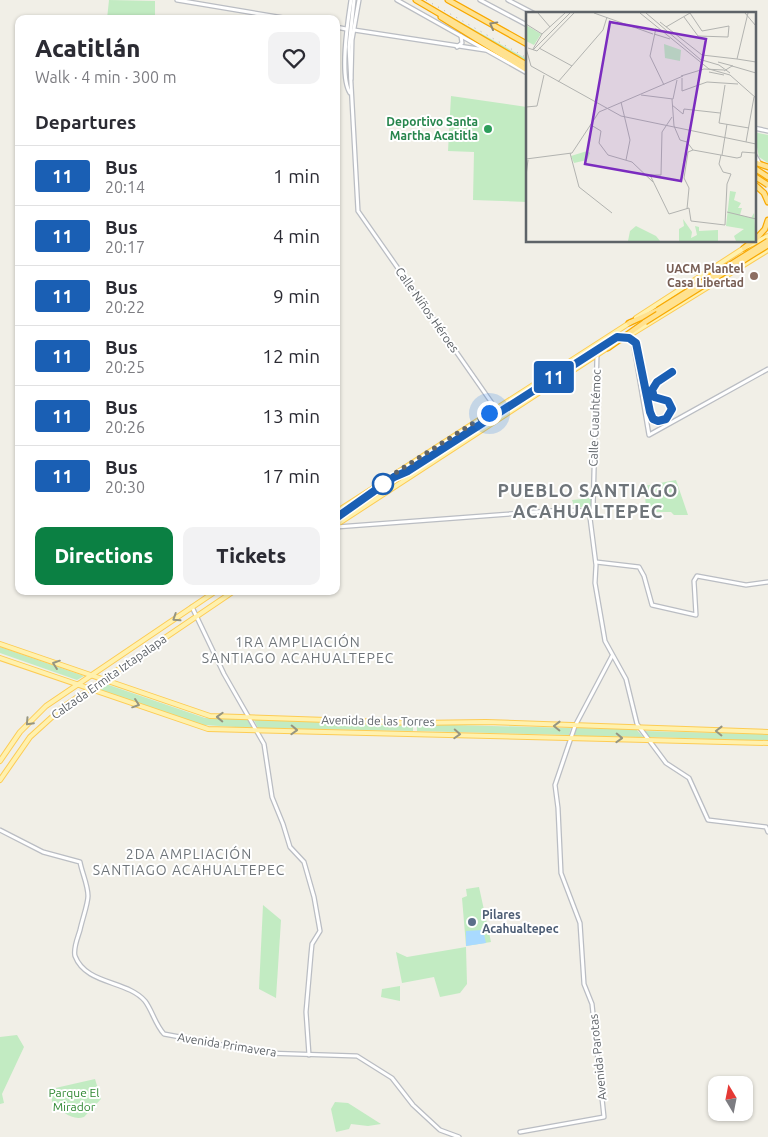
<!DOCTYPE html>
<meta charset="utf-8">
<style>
body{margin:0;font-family:Ubuntu,sans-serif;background:#f2f2f3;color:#2b2b33;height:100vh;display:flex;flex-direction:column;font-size:19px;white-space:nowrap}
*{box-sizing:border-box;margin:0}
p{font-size:16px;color:#7c7c81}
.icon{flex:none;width:28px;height:28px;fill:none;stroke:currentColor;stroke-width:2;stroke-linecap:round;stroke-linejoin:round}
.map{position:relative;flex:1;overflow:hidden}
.drawer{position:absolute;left:15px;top:15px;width:325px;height:580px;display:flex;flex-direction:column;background:#fff;border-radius:10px;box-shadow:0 1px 4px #0004}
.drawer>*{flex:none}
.badge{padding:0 10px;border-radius:4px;font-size:18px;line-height:32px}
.needle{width:32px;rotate:350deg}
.tools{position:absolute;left:708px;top:1076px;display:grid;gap:10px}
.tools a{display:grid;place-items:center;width:45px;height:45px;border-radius:10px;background:#fff;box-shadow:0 1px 4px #0004;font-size:25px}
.you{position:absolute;width:25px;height:25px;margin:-12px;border:4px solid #fff;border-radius:50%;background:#1a73e8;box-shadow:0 0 0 8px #1a73e833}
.map>.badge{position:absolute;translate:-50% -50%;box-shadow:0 0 0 2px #fff}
h2{padding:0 20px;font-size:19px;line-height:45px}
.round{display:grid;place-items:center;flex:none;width:52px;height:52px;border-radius:10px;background:#f2f2f3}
.overview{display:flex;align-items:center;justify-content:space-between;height:85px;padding:0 20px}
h1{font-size:24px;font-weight:800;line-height:38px}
.primary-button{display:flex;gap:10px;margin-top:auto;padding:10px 20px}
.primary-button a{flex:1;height:58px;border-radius:10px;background:#0b8043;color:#fff;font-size:20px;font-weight:800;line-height:58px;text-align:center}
.primary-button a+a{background:#f2f2f3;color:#2b2b33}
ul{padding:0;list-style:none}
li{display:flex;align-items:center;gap:15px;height:60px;padding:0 20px;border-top:1px solid #e1e1e2}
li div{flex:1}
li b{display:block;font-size:19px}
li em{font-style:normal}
li .badge{min-width:55px;font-weight:700;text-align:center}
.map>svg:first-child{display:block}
</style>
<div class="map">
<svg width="768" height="1137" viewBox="0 0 768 1137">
<rect width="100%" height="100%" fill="#f1efe7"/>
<g fill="#c2ebc2">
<polygon points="109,0 155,1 155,19 107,19"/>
<polygon points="421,0 527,59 527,62"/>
<polygon points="451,96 527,107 527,202 473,200 474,152 448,151"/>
<polygon points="754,132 768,135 768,163 759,157"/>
<polygon points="676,480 688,515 674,515 671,512 651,512 651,507 646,507 644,486"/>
<polygon points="582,492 592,492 592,506 575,508 572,500 582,499"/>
<polygon points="0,647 84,676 77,680 0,653"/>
<polygon points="103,683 205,718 247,719 252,728 203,725 95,688"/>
<polygon points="253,718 413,725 413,731 258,728"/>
<polygon points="417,724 571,728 569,735 417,731"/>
<polygon points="576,728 636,729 643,737 574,736"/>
<polygon points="644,731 768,734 768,741 650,737"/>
<polygon points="479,887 491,942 466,946 462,898 467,896 466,889"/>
<polygon points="263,905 281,920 276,998 259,989"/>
<polygon points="466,947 467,984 460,993 440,997 434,977 402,983 396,952 407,957"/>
<polygon points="400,986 400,1001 381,997 382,989"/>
<polygon points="17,1035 24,1047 2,1094 4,1103 0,1104 0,1037"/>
<path d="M95,1079L101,1099L84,1117C72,1121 61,1111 52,1102L51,1089Z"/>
<polygon points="335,1102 348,1103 381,1124 368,1126 351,1124 349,1129 336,1132 331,1109"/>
</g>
<polygon fill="#a9daff" points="483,930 486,943 466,946 466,931"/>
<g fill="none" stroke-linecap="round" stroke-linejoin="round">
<g stroke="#babdc3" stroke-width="5.5">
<g id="secondary">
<polyline points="177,0 290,19"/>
<polyline points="354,0 349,47 358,211 501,416"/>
<polyline points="397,0 527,73"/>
<polyline points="480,0 527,25"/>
<polyline points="508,0 535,14"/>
<polyline points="336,27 346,29"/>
<polyline points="354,30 485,50"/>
<polyline points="457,47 462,43 461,36"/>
<polyline points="351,79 352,40 359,0"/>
<path d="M350,93C339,76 348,20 351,0"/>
<polyline points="754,128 768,131"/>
<polyline points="754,154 760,164"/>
<polyline points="632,335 649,435 768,369"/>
<polyline points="589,510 596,565 595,583 605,641 626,679 637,724 666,763 689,778 708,820 766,827 768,832"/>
<polyline points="336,527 562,510 593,511 597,355"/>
<polyline points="596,562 639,567 644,576 652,605 696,615 694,581 697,576 746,585 768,582"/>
<polyline points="192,607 224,674 264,744 272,797 283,824 290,847 304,862 314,897 320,931 312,944 311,954 306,1012 309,1055"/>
<path d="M0,830L43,852L80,862C82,873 88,885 88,896C88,904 82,920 80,930C78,937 73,948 75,956C86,985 127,980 145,1001C152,1010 155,1024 164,1034L265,1053L357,1056L392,1078L413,1105L440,1130L459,1137"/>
<polyline points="520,1132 604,1117 592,1004 584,984 580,923 561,873 558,808 555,785 575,726 612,656"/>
</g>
</g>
<g stroke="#fdcc54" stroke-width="6">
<g id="primary">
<polyline points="636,318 744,248 768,236"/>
<polyline points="622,340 768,250"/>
<polyline points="336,512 631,322"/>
<polyline points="336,525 609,347"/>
<polyline points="0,644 210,716 415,723 486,722 768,732"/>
<polyline points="0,658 208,729 768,743"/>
<polyline points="0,761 20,732 46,706 216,591"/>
<polyline points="0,780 30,737 63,707 234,591"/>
</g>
</g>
<g stroke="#f8a800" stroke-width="7">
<g id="highway">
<polyline points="416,0 527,65"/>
<polyline points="448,0 527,44"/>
<polyline points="441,17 527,70"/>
<polyline points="754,162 768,167"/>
<polyline points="754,168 768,177"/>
<polyline points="754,184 764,193 768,202"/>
<polyline points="754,241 765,229 768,220"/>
<polyline points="744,248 753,241"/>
<polyline points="629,323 658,310"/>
<polyline points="608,348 645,322"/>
</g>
</g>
<use href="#secondary" stroke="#fff" stroke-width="3"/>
<use href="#primary" stroke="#fff1ae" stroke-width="4"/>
<use href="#highway" stroke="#ffe290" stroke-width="4.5"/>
<polyline stroke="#b6b7b8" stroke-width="1" stroke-dasharray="1 6" stroke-linecap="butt" points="426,0 527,58"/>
<g stroke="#f8a800" stroke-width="7" stroke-linecap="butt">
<g id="highway-bridge">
<polyline points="754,176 768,185"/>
<polyline points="658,310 768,241"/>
<polyline points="645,322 768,245"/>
</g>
</g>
<use href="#highway-bridge" stroke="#ffe290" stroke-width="4.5"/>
</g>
<defs><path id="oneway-chevron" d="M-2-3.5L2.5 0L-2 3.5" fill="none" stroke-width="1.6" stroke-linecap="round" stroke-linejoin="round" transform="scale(1.25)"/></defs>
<use stroke="#8e8974" href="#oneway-chevron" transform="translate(493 25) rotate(-151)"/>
<g stroke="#969580">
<use href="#oneway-chevron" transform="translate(176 618) rotate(147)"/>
<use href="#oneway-chevron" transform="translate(56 664) rotate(-161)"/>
<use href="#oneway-chevron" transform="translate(136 704) rotate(19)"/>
<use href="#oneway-chevron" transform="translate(220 717) rotate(-178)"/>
<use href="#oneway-chevron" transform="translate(29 722) rotate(133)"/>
<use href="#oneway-chevron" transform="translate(557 726) rotate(-179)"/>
<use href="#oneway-chevron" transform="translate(294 730) rotate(2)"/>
<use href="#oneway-chevron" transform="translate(719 731) rotate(-179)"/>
<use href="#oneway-chevron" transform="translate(457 734) rotate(3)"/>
<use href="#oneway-chevron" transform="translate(619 738) rotate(2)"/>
</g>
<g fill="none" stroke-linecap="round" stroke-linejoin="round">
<g stroke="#fff" stroke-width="11">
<polyline id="line" points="336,518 394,477 408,471 617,337 629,338 636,343 650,412 653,419 658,421 666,419 672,409 668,401 654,397 652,390 657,382 672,372"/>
</g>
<use href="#line" stroke="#1a5fb4" stroke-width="8"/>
<polyline stroke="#5e6368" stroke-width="5" stroke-dasharray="0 9" points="383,484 378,484 489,413"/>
</g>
<circle fill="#2e9e5b" stroke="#fff" stroke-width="2" cx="488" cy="129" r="5"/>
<circle fill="#8d6e63" stroke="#fff" stroke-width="2" cx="754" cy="276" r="5"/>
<circle fill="#fff" stroke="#1a5fb4" stroke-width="2.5" cx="383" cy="484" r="10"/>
<circle fill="#5c6f8a" stroke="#fff" stroke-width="2" cx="472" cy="922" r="5"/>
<g text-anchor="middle" stroke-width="4" stroke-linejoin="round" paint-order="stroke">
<g font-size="12" font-weight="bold" fill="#27864d" stroke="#fff" text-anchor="end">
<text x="478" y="126">Deportivo Santa<tspan x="478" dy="14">Martha Acatitla</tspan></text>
</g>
<g font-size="12" font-weight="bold" fill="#785e54" stroke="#fff" text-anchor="end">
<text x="744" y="273">UACM Plantel<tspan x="744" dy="14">Casa Libertad</tspan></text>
</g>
<g font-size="12" fill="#5e6368" stroke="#fff">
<text transform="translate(427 310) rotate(55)" y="4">Calle Niños Héroes</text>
<text transform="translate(595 418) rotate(-88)" y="4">Calle Cuauhtémoc</text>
<text transform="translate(109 677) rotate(-35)" y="4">Calzada Ermita Iztapalapa</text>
<text transform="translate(378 721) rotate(1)" y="4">Avenida de las Torres</text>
<text transform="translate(227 1045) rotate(9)" y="4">Avenida Primavera</text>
<text transform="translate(598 1057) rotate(-96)" y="4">Avenida Parotas</text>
</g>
<g font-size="12" font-weight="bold" fill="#4e5e75" stroke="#fff" text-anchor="start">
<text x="482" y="919">Pilares<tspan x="482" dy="14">Acahualtepec</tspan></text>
</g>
<g font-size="12" fill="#2e8731" stroke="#fff">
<text x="74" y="1097">Parque El<tspan x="74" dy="14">Mirador</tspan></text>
</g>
<g font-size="14" letter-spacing="1" fill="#6f757a" stroke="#fff">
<text x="298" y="647">1RA AMPLIACIÓN<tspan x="298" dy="16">SANTIAGO ACAHUALTEPEC</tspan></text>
<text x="189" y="859">2DA AMPLIACIÓN<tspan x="189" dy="16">SANTIAGO ACAHUALTEPEC</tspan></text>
</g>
<g font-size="18" font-weight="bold" letter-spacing="1" fill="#6f757a" stroke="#fff">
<text x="588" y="497">PUEBLO SANTIAGO<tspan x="588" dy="21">ACAHUALTEPEC</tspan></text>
</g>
</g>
<g transform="translate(526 12)">
<rect width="230" height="230" fill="#f1efe7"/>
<path d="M0,13L15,22L8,33L0,29ZM138,32L155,38L154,49L139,46ZM61,139L64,141L61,148L48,151L45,144ZM204,179L210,180L208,188L215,191L212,196H216L214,203L225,206L228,201L230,229H210L208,224L218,217L200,214ZM157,207L166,220L165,226L171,223L169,214L173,215V219L192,218V229H153V217L158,214ZM110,214L130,224L134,229H102L104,219Z" fill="#c2ebc2"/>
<path fill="none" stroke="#b2b3b0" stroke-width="1" d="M12,1L24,15M68,1L127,22M114,1L183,57L204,63L230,86M120,1L175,48M219,1L230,14M222,1L211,47L230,50M158,5L172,24L202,25L203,14L176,19L164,1M134,10L176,43L211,47M0,12L16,22M140,15L164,1M130,16L124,44L138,73M128,22L144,27M0,36L5,54L95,104L230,132M2,36L11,39L48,1M13,36L46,54M7,37L16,22L39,1M7,38L44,1M176,48L193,53L204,61M192,50L207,54M198,59L206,54L230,61M183,60L198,63M155,64L178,57L198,58M156,66V79L181,70L212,72M32,70L77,18L81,5M199,73L193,111L223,116M115,83L147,87L151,68M146,87L148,114L154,128L161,130L167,138L211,146L215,145L216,140L229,141L230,137M95,90L104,128L100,148M146,93L157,102L158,97L194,101M0,95L11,94L18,63M146,105L136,120L135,163H124L143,202L163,196L165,209L199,213L201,172L205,162L197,160L193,152L195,143M65,113L75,119L73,131L82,143L106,150L127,170M220,130L228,85M44,141L53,175L86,201M196,143L201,112M0,147L46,141L73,100L157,64M0,164L2,148M161,197L163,176L158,166L162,140L167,138M201,200L230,207"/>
<path fill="#7b2cbf" fill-opacity="0.15" stroke="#7b2cbf" stroke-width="2.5" d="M84,10L180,27L155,169L59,152Z"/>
<rect width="230" height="230" fill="none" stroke="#5e6368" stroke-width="2.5"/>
</g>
</svg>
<div class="tools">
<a><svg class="needle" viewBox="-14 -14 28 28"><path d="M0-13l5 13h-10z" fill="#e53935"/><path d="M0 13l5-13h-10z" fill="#7c7c81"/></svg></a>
</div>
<div class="you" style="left:489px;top:413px"></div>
<b class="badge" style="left:554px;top:377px;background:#1a5fb4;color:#fff">11</b>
<section class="drawer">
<div class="overview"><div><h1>Acatitlán</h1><p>Walk · 4 min · 300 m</p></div><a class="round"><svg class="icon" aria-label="heart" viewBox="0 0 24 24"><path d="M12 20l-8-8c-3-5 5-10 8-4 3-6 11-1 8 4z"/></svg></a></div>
<h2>Departures</h2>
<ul>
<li><span class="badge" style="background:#1a5fb4;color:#fff">11</span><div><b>Bus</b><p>20:14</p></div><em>1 min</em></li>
<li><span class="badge" style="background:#1a5fb4;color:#fff">11</span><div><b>Bus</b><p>20:17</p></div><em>4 min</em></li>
<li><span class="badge" style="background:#1a5fb4;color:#fff">11</span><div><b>Bus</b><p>20:22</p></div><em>9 min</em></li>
<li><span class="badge" style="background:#1a5fb4;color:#fff">11</span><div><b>Bus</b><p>20:25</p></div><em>12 min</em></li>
<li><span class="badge" style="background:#1a5fb4;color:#fff">11</span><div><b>Bus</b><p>20:26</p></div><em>13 min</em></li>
<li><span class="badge" style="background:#1a5fb4;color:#fff">11</span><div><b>Bus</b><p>20:30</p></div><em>17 min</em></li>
</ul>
<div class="primary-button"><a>Directions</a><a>Tickets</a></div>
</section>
</div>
